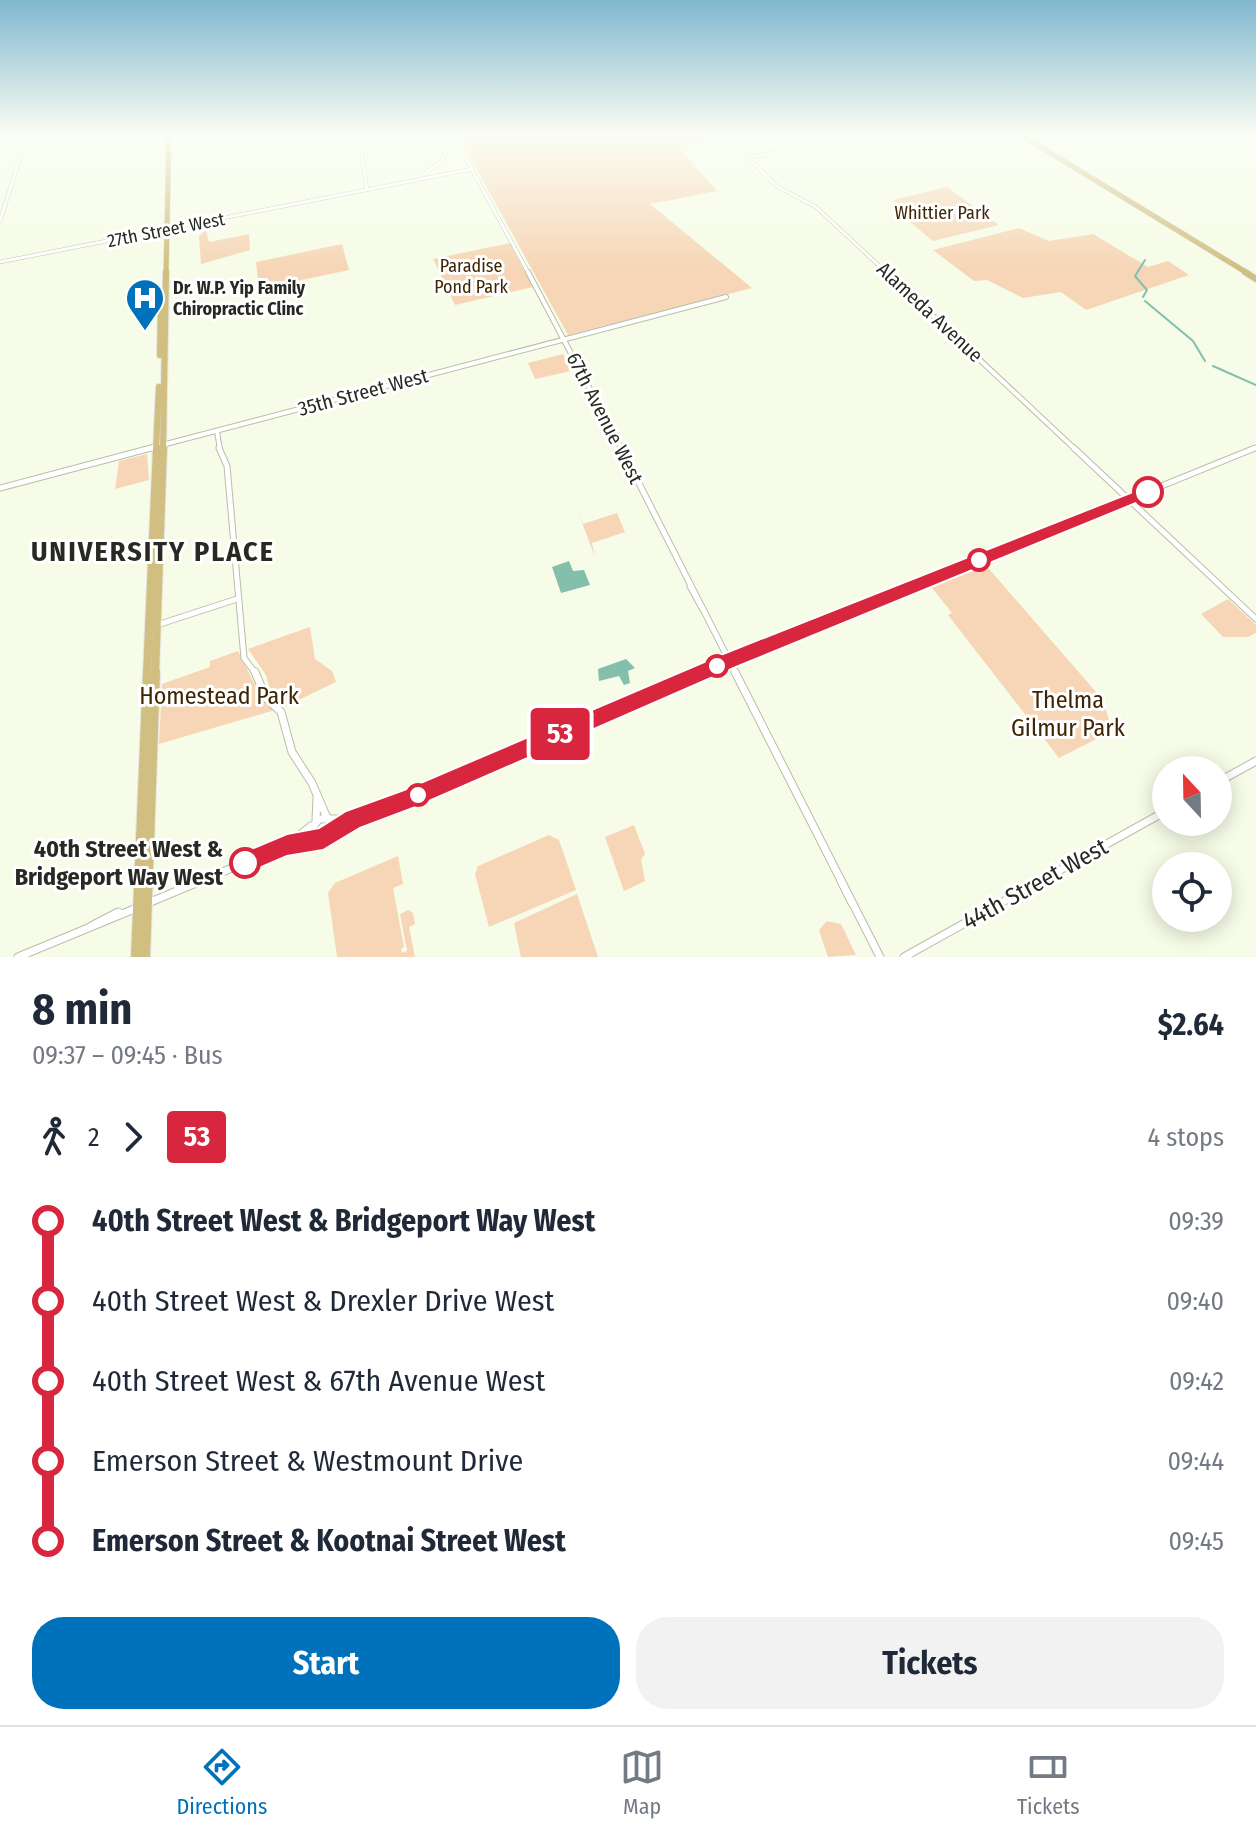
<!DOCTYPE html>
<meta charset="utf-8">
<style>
body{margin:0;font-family:"Fira Sans Condensed",sans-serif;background:#f2f2f3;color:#1f2937;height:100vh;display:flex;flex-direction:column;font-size:30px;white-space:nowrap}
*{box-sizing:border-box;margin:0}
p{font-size:26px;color:#747a83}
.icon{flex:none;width:44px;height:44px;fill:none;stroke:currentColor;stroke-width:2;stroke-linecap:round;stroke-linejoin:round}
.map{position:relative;height:957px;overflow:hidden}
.panel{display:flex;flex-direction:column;background:#fff;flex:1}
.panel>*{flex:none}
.badge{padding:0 16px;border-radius:6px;font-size:28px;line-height:52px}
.needle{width:52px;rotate:338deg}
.buttons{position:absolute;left:1152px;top:756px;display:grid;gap:16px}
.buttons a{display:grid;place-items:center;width:80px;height:80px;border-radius:50%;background:#fff;box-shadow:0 4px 20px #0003;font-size:40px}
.map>.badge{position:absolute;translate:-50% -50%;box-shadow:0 0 0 4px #fff}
.legs{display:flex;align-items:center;gap:12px;height:88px;padding:0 32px;font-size:26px}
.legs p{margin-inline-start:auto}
.headline{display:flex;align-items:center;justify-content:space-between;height:136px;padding:0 32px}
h1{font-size:44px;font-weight:700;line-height:60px}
.cta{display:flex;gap:16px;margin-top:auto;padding:16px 32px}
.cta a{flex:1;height:92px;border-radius:32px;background:#0071bb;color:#fff;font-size:32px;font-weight:700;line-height:92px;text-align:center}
.cta a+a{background:#f2f2f3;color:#1f2937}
ul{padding:0 32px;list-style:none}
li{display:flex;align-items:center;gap:28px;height:80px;font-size:30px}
li i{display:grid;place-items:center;width:12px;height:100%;margin:0 10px;background:currentColor}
li i::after{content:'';width:20px;height:20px;margin:-10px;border:6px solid;border-radius:50%;background:#fff}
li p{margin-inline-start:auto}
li:first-child i{background:linear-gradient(#0000 50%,currentColor 0)}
li:last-child i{background:linear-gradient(currentColor 50%,#0000 0)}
.tabs{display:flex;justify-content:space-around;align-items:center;height:112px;border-top:2px solid #e0e1e3;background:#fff;font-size:22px;color:#747a83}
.tabs a{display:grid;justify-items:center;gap:4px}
.tabs .active{color:#0071bb}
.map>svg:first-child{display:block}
</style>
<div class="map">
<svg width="1256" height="957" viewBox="0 0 1256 957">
<rect width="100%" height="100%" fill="#f6fce7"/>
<g fill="#f6d6b6">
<polygon points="458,135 720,135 725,139 679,148 717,191 650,204 752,288 568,335"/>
<polygon points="947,187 999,225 933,241 905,218 913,215 893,200"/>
<polygon points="1019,228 1049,241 1093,234 1148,267 1168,261 1189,275 1086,310 1061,292 1023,298 987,280 974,281 933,250"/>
<polygon points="206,230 209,242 249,234 250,250 201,264 199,236"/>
<polygon points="510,243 533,287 455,305 433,259"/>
<polygon points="342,244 349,270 259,289 256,262"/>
<polygon points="563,354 571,371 535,379 528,363"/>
<polygon points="147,454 149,480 115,489 119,461"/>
<polygon points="578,512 583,524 617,513 625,532 592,543 595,557"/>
<polygon points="983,562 1103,700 1112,731 1059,758 948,615 952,613 929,584"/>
<polygon points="1228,599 1256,625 1256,633 1248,637 1223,637 1201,614"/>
<polygon points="310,627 315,659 332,671 336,682 284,707 271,693 266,675 248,649"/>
<polygon points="238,651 263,701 275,710 159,744 162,684 210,667 210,661"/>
<polygon points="634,825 645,854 641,859 645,881 624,891 605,837"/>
<polygon points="549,835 559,840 576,890 489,927 475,874 478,866"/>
<polygon points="398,856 403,884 393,888 404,947 401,949 402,953 407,951 400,914 408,910 413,913 415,924 409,927 415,957 337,957 328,893 335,883"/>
<polygon points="577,894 598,957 521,957 514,923"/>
<polygon points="827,921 841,924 856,955 828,957 819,930"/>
</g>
<g fill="#83bfaa">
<polygon points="569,561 573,571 584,570 590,585 561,593 552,567"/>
<polygon points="626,659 635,668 628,671 630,683 624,685 619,676 599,681 598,669"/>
</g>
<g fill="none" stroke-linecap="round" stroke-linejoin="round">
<g stroke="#83bfaa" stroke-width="2">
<polyline points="1143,297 1147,290 1135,276 1145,260"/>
<polyline points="1145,301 1193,341 1205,361"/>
<polyline points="1213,366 1256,385"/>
</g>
<g stroke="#b8beaa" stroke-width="4">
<g id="secondary-far3">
<polyline points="359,135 367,190"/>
<polyline points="453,135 529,274"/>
<polyline points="724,135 778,187 816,207 888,274"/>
<polyline points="361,140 438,135"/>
<polyline points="747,158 838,140 846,135"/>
<polyline points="423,175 442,161 452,135"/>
<polyline points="0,221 27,135"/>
<polyline points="0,262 472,169"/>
</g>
</g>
<g stroke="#b8beaa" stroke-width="6">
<g id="secondary-far2">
<polyline points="528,272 622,450"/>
<polyline points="886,272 1076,450"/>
<polyline points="217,431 220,450"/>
<polyline points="143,450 726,297"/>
<polyline points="1250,450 1256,448"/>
</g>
</g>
<g stroke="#b8beaa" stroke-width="7">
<g id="secondary-far1">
<polyline points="219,448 227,466 244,658 256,674"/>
<polyline points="621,448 736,674"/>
<polyline points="1074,448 1256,619"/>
<polyline points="0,488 151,448"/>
<polyline points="690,586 702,608"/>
<polyline points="157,625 237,599"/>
<polyline points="699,674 1255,448"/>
</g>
</g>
<g stroke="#b8beaa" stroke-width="9">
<g id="secondary">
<polyline points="255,672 266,698 281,712 292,752 312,783 327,818"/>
<polyline points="735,672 880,957"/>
<polyline points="1218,782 1256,761"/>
<polygon points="319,819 329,819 332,826 329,834 315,838 311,829"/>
<polyline points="329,819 353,819"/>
<polyline points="316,820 317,798"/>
<polyline points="329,834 353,819 405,801 704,672"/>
<polyline points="291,842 311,826"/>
<polyline points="841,881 852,903"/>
<polyline points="148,903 287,845 315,838"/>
<polyline points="91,926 118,912 122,914"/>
<polyline points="18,957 139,907"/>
<polyline points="904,957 1166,811"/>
</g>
</g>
<g stroke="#e5e5e4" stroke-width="6">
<g id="primary-far3">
<polyline points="1021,135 1249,274"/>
<polyline points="166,274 169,135"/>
</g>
</g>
<g stroke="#e5e5e4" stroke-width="8">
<g id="primary-far2">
<polyline points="1245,272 1256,279"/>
<polyline points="160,355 161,299"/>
<polyline points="156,450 159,387"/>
<polyline points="163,450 166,272"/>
</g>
</g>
<g stroke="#e5e5e4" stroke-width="10">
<g id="primary-far1">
<polyline points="147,674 157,448"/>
<polyline points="155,674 163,448"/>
</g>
</g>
<g stroke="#e5e5e4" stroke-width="12">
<g id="primary">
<polyline points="136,957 148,672"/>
<polyline points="145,957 155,672"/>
</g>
</g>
<use href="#secondary-far3" stroke="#fff" stroke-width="3"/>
<use href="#secondary-far2" stroke="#fff" stroke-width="4"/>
<use href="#secondary-far1" stroke="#fff" stroke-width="5"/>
<use href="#secondary" stroke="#fff" stroke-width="7"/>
<use href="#primary-far3" stroke="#d0bf80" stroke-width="5"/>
<use href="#primary-far2" stroke="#d0bf80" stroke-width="6"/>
<use href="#primary-far1" stroke="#d0bf80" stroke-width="8"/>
<use href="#primary" stroke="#d0bf80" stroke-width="10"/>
</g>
<linearGradient id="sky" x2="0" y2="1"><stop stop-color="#7fb8cf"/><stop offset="0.5" stop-color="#fbfef4"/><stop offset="1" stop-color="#fbfef4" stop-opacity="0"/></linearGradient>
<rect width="1256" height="269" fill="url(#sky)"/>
<polygon fill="#d7263d" stroke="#fff" stroke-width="2" points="1148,486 1153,487 1153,496 736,667 413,808 360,828 323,850 287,856 245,874 237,871 233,863 237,855 287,834 319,828 346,811 404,790 723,654"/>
<defs>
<g id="hospital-pin" transform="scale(2)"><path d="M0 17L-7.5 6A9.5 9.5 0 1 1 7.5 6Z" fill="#0071bb" stroke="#fff"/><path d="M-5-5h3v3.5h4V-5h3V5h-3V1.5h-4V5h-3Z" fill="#fff"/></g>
</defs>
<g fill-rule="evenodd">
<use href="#hospital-pin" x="145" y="298"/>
</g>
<g fill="#fff" stroke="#d7263d" stroke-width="4">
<circle cx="1148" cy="492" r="14"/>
<circle cx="979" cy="560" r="10"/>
<circle cx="717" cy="666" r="10"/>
<circle cx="418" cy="795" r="10"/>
<circle cx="245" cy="863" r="14"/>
</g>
<g text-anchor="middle" stroke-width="6" stroke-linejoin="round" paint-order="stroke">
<g font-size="18" fill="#3f2504" stroke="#fff">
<text x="942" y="219">Whittier Park</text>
<text x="471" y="272">Paradise<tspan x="471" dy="21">Pond Park</tspan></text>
</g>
<g font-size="18" fill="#272922" stroke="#fff">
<text transform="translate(166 230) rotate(-11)" y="6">27th Street West</text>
</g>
<g font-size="18" font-weight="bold" fill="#272922" stroke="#fff" text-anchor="start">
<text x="173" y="294">Dr. W.P. Yip Family<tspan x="173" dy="21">Chiropractic Clinc</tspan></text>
</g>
<g font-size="20" fill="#272922" stroke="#fff">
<text transform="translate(930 312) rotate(43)" y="7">Alameda Avenue</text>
<text transform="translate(363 392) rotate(-15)" y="7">35th Street West</text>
<text transform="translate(605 418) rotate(63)" y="7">67th Avenue West</text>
</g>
<g font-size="24" fill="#3f2504" stroke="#fff">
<text x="219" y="704">Homestead Park</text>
<text x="1068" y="708">Thelma<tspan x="1068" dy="28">Gilmur Park</tspan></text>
</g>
<g font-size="24" font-weight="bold" fill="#272922" stroke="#fff" text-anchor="end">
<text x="223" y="857">40th Street West &amp;<tspan x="223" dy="28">Bridgeport Way West</tspan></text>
</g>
<g font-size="24" fill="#272922" stroke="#fff">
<text transform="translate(1035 884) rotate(-29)" y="8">44th Street West</text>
</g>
<g font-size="28" font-weight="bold" letter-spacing="2" fill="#272922" stroke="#fff">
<text x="153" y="561">UNIVERSITY PLACE</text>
</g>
</g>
</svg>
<div class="buttons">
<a><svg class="needle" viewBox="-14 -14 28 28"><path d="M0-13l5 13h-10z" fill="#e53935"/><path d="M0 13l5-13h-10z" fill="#747a83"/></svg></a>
<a><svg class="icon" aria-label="locate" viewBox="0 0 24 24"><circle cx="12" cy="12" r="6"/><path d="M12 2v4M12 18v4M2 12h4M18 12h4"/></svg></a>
</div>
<b class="badge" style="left:560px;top:734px;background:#d7263d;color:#fff">53</b>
</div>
<section class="panel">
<div class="headline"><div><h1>8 min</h1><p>09:37 – 09:45 · Bus</p></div><b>$2.64</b></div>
<div class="legs"><svg class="icon" aria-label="walk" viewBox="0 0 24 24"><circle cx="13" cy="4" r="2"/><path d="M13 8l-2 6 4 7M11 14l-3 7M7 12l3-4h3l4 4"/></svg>2<svg class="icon" aria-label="forward" viewBox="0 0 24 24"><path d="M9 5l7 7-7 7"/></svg><b class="badge" style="background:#d7263d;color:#fff">53</b><p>4 stops</p></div>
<ul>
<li><i style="color:#d7263d"></i><b>40th Street West &amp; Bridgeport Way West</b><p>09:39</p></li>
<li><i style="color:#d7263d"></i><span>40th Street West &amp; Drexler Drive West</span><p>09:40</p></li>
<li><i style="color:#d7263d"></i><span>40th Street West &amp; 67th Avenue West</span><p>09:42</p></li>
<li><i style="color:#d7263d"></i><span>Emerson Street &amp; Westmount Drive</span><p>09:44</p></li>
<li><i style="color:#d7263d"></i><b>Emerson Street &amp; Kootnai Street West</b><p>09:45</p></li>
</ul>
<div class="cta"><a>Start</a><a>Tickets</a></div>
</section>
<nav class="tabs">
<a class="active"><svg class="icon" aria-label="directions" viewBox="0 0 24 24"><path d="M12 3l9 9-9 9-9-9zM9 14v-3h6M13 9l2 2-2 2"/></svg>Directions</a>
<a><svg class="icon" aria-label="map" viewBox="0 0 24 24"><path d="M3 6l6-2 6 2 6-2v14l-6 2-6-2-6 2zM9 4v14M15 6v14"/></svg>Map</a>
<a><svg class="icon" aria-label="tickets" viewBox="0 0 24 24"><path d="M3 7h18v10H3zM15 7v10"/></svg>Tickets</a>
</nav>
